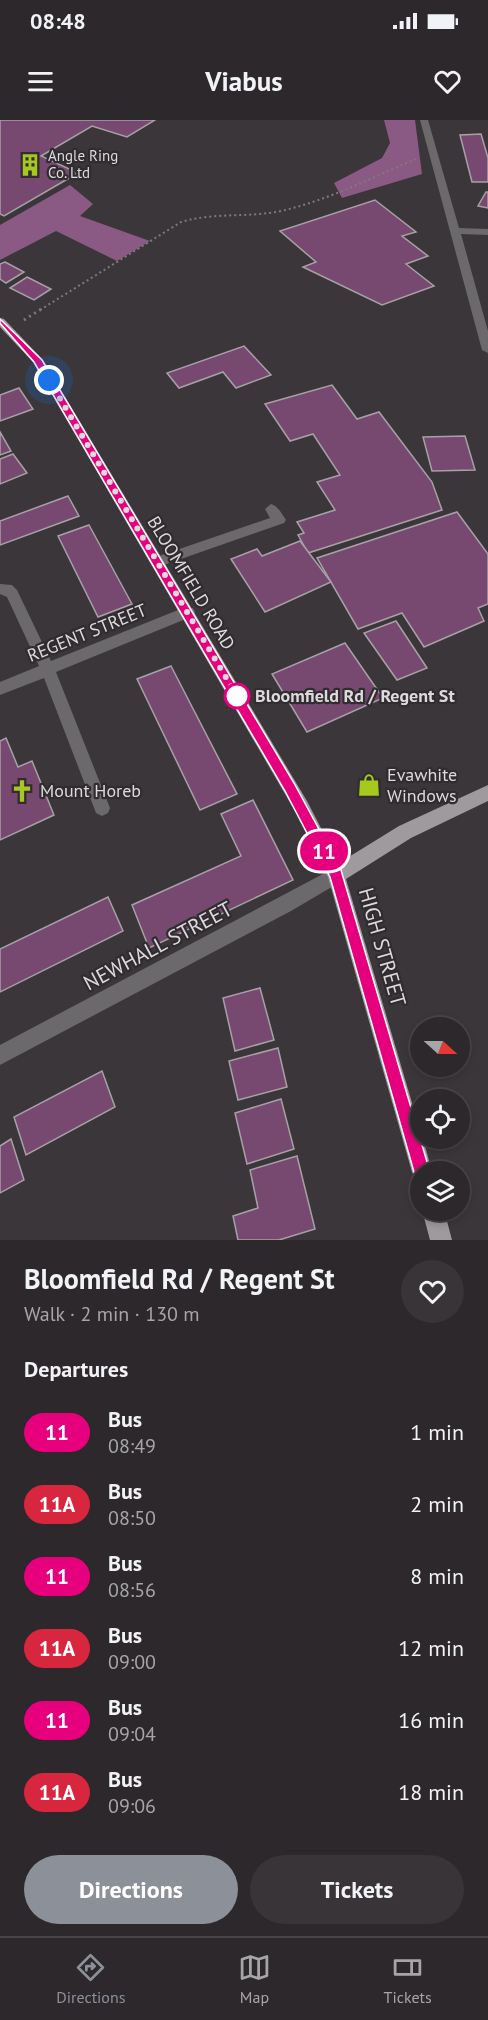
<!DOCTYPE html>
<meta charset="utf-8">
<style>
body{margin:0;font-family:"PT Sans",sans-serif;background:#383437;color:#f1f3f6;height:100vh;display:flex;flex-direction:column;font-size:22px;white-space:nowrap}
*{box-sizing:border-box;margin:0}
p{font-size:20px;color:#a6a6a9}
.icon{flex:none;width:33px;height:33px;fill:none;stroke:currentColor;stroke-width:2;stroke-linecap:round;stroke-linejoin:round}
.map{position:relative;height:1120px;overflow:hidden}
.sheet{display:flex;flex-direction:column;background:#2c282b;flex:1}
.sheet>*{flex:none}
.badge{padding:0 12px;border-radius:20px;font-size:21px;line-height:39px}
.needle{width:39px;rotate:111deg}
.buttons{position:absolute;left:410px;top:897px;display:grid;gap:12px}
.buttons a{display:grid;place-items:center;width:60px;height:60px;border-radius:50%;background:#2c282b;box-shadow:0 3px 9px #0003,0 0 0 2px #484447;font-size:30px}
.you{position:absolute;width:30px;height:30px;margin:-15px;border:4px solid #fff;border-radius:50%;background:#1a73e8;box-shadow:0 0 0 9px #1a73e833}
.map>.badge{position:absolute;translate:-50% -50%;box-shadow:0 0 0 3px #fff}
h2{padding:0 24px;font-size:22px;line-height:54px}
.round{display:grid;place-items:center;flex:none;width:63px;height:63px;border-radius:32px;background:#383437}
.head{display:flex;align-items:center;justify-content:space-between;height:102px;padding:0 24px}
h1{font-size:28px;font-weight:700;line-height:45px}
.primary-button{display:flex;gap:12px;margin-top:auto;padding:12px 24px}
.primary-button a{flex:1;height:69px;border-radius:36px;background:#8c9099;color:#fff;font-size:24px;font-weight:700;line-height:69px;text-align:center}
.primary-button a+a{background:#383437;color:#f1f3f6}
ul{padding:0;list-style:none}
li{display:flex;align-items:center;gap:18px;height:72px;padding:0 24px}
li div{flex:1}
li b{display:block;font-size:22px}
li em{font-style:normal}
li .badge{min-width:66px;font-weight:700;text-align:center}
.status{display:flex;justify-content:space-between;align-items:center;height:42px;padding:0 30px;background:#2c282b;direction:ltr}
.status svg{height:16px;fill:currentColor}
header{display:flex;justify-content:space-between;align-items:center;height:78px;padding:0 24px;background:#2c282b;font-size:27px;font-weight:700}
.menu{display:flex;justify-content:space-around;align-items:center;height:84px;border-top:2px solid #484447;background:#2c282b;font-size:16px;color:#a6a6a9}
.menu a{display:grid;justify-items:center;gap:3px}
.menu .active{color:#8c9099}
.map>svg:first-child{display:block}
</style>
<div class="status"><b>08:48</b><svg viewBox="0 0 49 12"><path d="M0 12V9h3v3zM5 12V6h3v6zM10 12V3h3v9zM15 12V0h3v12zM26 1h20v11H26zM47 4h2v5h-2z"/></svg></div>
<header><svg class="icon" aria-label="menu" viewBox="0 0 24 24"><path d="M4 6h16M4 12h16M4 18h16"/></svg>Viabus<svg class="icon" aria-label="heart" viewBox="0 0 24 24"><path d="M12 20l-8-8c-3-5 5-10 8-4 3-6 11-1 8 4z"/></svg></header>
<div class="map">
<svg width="488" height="1120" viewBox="0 0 488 1120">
<rect width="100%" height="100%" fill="#3a3639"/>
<g fill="#8a5a84">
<polygon points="384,0 415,0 422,54 342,78 334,63 382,38 390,23"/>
<polygon points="70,65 93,84 80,96 150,121 117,141 56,111 0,140 0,105"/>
</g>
<g fill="#774971" stroke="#a6a1a5" stroke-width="1.5">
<polygon points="0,0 155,0 127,17 92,6 41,36 78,53 4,96 0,94"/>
<polygon points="481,14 488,38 488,62 472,62 460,15"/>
<polygon points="486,72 488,72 488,88 478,86"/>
<polygon points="375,80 416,112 402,116 428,136 406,144 434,166 382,185 303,147 316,142 280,111"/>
<polygon points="5,142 24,152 6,163 0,159 0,144"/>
<polygon points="27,157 51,169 34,180 10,168"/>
<polygon points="244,226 271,255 236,268 223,252 179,268 167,253"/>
<polygon points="332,265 357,299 379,292 432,362 442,390 308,433 298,415 304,413 297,402 335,390 317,362 340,355 313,314 290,321 265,284"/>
<polygon points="19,268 33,289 0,301 0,275"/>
<polygon points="0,312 11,331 0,335"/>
<polygon points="465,316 475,350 432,351 423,317"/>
<polygon points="13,334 27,353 0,364 0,339"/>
<polygon points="68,376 79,396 0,425 0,401"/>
<polygon points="457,392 488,434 488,484 478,488 484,501 424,527 402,493 358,509 317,438"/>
<polygon points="89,405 132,484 98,497 58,416"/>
<polygon points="300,421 331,462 265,492 231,439 257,429 262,436"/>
<polygon points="396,501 427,548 397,560 364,513"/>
<polygon points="345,523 383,578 307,612 272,554"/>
<polygon points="171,546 237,674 200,690 137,559"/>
<polygon points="6,618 18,647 32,641 54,695 0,720 0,621"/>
<polygon points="253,680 293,760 149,828 132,785 241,736 221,694"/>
<polygon points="108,777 123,811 0,872 0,829"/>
<polygon points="260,868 274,920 235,931 223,878"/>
<polygon points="278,928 287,967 238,980 229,941"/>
<polygon points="102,951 115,987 26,1035 14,997"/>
<polygon points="281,979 294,1029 247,1044 235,993"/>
<polygon points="11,1019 24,1060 0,1073 0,1026"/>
<polygon points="297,1036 315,1109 279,1120 238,1120 233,1096 258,1088 250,1050"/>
</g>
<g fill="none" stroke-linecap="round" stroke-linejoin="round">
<path stroke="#7d7a7d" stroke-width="2" stroke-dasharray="2 3" stroke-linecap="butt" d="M40,190L181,102C214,92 248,98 281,91C329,80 373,57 418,38"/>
<polyline stroke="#7d7a7d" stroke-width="3" stroke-dasharray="2 4" stroke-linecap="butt" points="24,200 43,188"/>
<g fill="#6b696b" fill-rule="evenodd">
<polygon points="420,0 428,0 459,108 488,109 488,115 461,114 488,211 488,233 482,230"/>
<path d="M271,384C278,386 282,394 286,400L284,403L158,447L151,442L153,438L270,398L265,389Z"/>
<polygon points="0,464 12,465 17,470 51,541 183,488 193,488 195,492 193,496 56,552 110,688 108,693 102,696 96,693 44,558 0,575 0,562 39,546 7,477 0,474"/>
<polygon points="336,747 342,749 345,755 342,761 291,791 0,945 0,925"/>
</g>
<g fill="#9e9a9d" fill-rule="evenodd">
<polygon points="0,198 4,199 43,240 307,681 339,743 399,706 488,665 488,681 411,718 346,759 420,1010 420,1018 423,1018 432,1052 420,1052 420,1062 415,1059 412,1052 328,757 295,691 33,242 0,207"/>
<polygon points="422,1090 444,1090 452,1120 430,1120"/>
</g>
</g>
<polygon fill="#e6007e" stroke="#fff" stroke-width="1.5" points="0,199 42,240 294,663 341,750 430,1052 428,1057 422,1060 416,1057 414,1052 330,757 285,671 34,242 0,203"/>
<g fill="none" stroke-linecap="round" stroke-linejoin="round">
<polyline stroke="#dcdadc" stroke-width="6" stroke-dasharray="0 10.8" points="49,260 237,576"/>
</g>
<defs>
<g id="building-bare" transform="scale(1.8)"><path d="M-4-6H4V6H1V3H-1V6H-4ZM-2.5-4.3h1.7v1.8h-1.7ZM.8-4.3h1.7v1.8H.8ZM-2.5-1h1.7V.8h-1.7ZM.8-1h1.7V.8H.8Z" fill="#a6c821" stroke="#302c2f" stroke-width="2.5" paint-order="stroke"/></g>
<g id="shop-bare" transform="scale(1.8)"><path d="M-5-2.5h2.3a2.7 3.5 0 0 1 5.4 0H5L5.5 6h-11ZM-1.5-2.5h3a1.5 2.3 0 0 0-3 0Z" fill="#a6c821" stroke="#302c2f" stroke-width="2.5" paint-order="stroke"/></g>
<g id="church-bare" transform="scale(1.8)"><path d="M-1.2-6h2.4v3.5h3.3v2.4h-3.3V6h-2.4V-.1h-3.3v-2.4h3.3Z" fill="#a6c821" stroke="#302c2f" stroke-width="2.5" paint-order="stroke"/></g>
</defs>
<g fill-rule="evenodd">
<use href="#building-bare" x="30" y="45"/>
<use href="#shop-bare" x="369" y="665"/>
<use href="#church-bare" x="22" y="671"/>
</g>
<circle fill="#fff" stroke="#e6007e" stroke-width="3" cx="237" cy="576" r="12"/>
<g text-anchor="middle" stroke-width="4.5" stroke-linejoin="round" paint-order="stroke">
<g font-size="15" fill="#dcdadc" stroke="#302c2f" text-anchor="start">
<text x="48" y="41">Angle Ring<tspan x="48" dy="17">Co. Ltd</tspan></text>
</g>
<g font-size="18" fill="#dcdadc" stroke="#302c2f">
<text transform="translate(191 463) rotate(59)" y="6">BLOOMFIELD ROAD</text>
<text transform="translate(87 513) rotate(-22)" y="6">REGENT STREET</text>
</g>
<g font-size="18" font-weight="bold" fill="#dcdadc" stroke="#302c2f" text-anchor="start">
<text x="255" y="582">Bloomfield Rd / Regent St</text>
</g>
<g font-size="18" fill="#dcdadc" stroke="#302c2f" text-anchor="start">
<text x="387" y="661">Evawhite<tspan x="387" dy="21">Windows</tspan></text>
<text x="40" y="677">Mount Horeb</text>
</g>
<g font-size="21" fill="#dcdadc" stroke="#302c2f">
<text transform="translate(158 826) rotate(-28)" y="7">NEWHALL STREET</text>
<text transform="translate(382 827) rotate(74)" y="7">HIGH STREET</text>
</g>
</g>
</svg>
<div class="buttons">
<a><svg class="needle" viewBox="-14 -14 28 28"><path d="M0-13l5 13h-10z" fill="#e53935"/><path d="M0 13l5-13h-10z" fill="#a6a6a9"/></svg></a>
<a><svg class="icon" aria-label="locate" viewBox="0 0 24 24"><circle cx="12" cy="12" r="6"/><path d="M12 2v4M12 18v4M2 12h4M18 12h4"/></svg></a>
<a><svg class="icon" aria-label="layers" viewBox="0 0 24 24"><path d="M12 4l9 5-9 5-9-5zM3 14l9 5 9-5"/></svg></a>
</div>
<div class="you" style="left:49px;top:260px"></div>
<b class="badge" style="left:324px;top:731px;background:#e6007e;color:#fff">11</b>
</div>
<section class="sheet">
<div class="head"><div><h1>Bloomfield Rd / Regent St</h1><p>Walk · 2 min · 130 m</p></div><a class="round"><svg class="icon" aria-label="heart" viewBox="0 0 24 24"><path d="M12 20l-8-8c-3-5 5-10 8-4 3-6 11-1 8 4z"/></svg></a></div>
<h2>Departures</h2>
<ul>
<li><span class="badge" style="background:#e6007e;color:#fff">11</span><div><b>Bus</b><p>08:49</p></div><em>1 min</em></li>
<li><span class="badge" style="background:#d7263d;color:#fff">11A</span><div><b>Bus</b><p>08:50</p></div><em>2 min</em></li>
<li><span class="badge" style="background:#e6007e;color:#fff">11</span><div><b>Bus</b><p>08:56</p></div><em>8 min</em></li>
<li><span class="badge" style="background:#d7263d;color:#fff">11A</span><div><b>Bus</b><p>09:00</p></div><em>12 min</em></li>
<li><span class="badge" style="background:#e6007e;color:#fff">11</span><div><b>Bus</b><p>09:04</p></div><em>16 min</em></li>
<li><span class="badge" style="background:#d7263d;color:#fff">11A</span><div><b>Bus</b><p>09:06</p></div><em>18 min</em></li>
</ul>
<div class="primary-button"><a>Directions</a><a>Tickets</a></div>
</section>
<nav class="menu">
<a class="active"><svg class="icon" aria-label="directions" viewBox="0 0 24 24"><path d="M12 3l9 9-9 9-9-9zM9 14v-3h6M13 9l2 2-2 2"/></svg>Directions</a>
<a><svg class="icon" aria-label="map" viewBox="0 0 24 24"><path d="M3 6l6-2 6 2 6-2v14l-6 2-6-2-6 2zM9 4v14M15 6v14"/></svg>Map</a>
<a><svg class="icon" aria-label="tickets" viewBox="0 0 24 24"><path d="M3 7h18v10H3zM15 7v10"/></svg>Tickets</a>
</nav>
